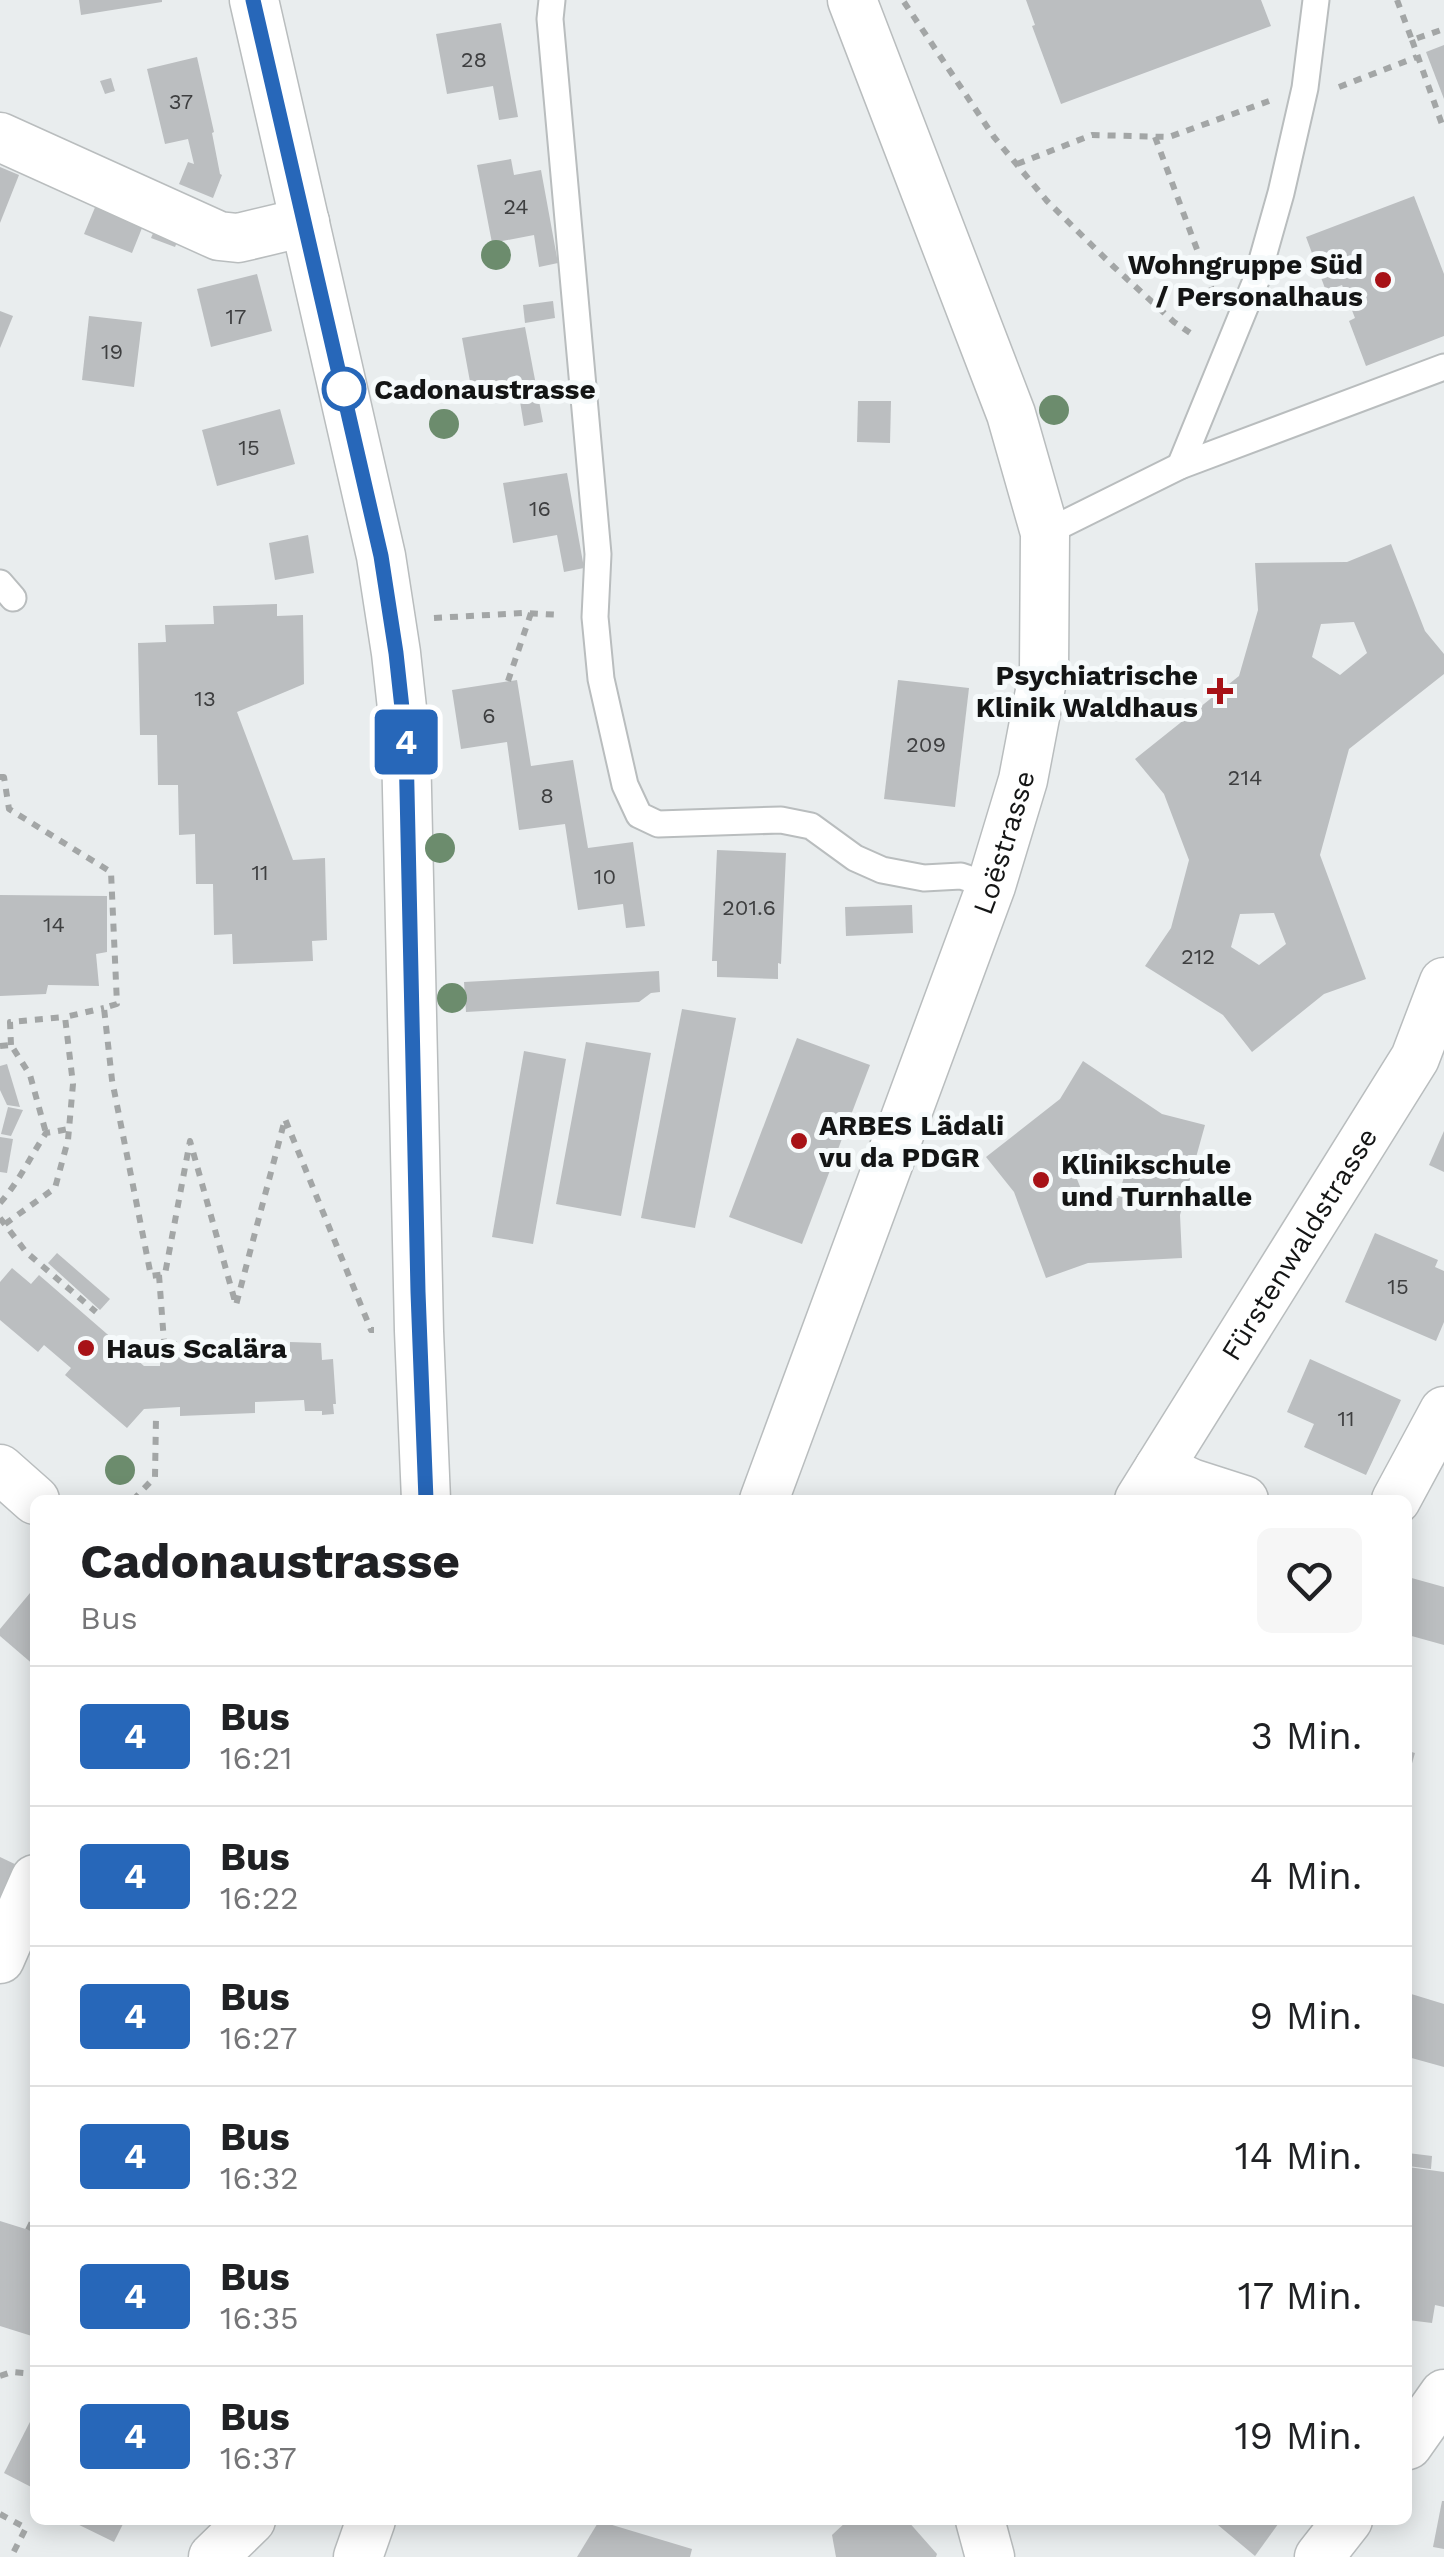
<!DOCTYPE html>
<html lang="de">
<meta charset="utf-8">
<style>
body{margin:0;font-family:"Work Sans",sans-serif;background:#f6f6f6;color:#202124;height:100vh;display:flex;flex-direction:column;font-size:38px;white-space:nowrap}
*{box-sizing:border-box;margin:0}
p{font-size:32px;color:#757577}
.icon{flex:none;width:55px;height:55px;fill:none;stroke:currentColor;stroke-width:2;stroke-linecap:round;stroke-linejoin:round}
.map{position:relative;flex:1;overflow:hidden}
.details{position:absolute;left:30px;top:1495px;width:1382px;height:1030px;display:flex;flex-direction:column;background:#fff;border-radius:15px;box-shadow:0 5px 25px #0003}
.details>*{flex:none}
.badge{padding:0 20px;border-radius:8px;font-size:35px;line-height:65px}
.map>.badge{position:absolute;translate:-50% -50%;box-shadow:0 0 0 5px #fff}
.round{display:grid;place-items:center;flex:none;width:105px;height:105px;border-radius:15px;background:#f6f6f6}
.headline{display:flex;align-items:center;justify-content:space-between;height:170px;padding:0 50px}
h1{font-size:48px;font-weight:700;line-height:75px}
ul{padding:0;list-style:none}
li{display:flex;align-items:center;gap:30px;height:140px;padding:0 50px;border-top:2px solid #e0e0e0}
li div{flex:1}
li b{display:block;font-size:38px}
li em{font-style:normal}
li .badge{min-width:110px;font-weight:700;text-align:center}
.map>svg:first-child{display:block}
</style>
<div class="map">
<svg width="1444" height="2557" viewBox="0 0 1444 2557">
<rect width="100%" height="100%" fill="#e9edee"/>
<g fill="#bbbec0" fill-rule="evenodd">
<polygon points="79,0 162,0 162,2 81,15"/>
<polygon points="1026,0 1261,0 1271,26 1061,104 1032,26 1035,25"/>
<polygon points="501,23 518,117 499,120 493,86 447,94 436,34"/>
<polygon points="1444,45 1444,99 1426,52"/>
<polygon points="197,57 214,132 212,133 220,174 222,175 213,198 179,184 188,162 194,164 188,139 165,144 147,69"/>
<polygon points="111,78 115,91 105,94 100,81"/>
<polygon points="511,159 514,175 541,170 558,263 539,267 534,235 492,243 477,165"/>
<polygon points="0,167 19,175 0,223"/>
<polygon points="1414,196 1444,274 1444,336 1366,366 1349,321 1355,318 1342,285 1326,291 1306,237"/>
<polygon points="96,205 144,223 132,253 84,234"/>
<polygon points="156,226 180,235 175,247 151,238"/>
<polygon points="257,274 272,331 211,347 197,289"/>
<polygon points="553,301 555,318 525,323 523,305"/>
<polygon points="0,311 13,316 0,348"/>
<polygon points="89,316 142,322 134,387 82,380"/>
<polygon points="525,327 543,422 524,426 518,389 473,398 462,338"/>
<polygon points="858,401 891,401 890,443 857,442"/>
<polygon points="280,409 295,464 217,486 202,430"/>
<polygon points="567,473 584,568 564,572 557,535 513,543 503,483"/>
<polygon points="308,535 314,573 275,580 269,543"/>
<path d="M1391,544L1425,631L1444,654V674L1349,749L1320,855L1366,979L1324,994L1252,1052L1223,1015L1145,966L1171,928L1189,860L1164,794L1135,759L1239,676L1258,610L1255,563L1347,562ZM1354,622L1367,653L1340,675L1312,657L1321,624ZM1274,913L1286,944L1259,965L1231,947L1240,914Z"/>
<polygon points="277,604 277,616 303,615 304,684 237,712 293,860 325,858 327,940 312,941 313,961 233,964 232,934 214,935 213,884 196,884 195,834 179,835 178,785 158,785 157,735 140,735 138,643 166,642 165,625 214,624 213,606"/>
<polygon points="517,680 531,766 573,760 588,848 633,842 645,926 626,928 623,904 578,910 565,824 519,830 507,742 461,749 452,690"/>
<polygon points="898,680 969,688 955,807 884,799"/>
<polygon points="717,850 786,853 781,964 778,963 778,979 717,977 717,961 712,961"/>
<polygon points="0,895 107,896 107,952 96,954 99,986 48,985 46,994 0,996"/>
<polygon points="912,905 913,933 846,936 845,907"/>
<polygon points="659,971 660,992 651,993 639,1002 466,1012 464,982"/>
<polygon points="682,1009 736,1018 695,1228 641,1218"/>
<polygon points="797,1038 870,1065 802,1244 729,1217"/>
<polygon points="586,1042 651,1053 621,1216 556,1204"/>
<polygon points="524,1051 566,1059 533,1244 492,1237"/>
<path d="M1083,1061L1162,1114L1205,1125L1180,1215L1182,1258L1088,1263L1046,1278L1014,1192L986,1157L1060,1099ZM1099,1148L1127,1166L1118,1198L1085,1199L1073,1169Z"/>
<polygon points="7,1064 20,1107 7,1105 0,1090 0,1066"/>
<polygon points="8,1107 23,1110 11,1136 1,1134"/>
<polygon points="1444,1131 1444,1172 1429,1165"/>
<polygon points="0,1137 13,1139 7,1173 0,1172"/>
<polygon points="1375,1233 1438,1260 1435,1267 1444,1271 1444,1322 1436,1341 1345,1302"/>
<polygon points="57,1253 110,1299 100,1310 48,1263"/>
<polygon points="12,1268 31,1284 39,1275 144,1366 160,1366 160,1343 164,1342 177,1341 178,1357 290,1351 290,1342 321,1343 322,1360 333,1359 336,1404 333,1404 334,1414 322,1415 322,1411 305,1411 304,1400 255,1402 255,1413 180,1416 180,1407 144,1409 127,1428 65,1375 71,1368 44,1345 38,1352 0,1320 0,1282"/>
<polygon points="1310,1359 1401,1400 1366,1475 1304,1447 1314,1424 1287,1412"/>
<polygon points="1408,1577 1444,1587 1444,1645 1408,1635"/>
<polygon points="35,1587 35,1666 0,1636 0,1629"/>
<polygon points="1408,1751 1415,1753 1409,1774 1408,1774"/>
<polygon points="0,1857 21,1867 0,1908"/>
<polygon points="1408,1993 1444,2004 1444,2067 1408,2057"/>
<polygon points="1408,2153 1432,2156 1431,2169 1408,2166"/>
<polygon points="1408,2167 1444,2172 1444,2307 1435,2305 1432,2323 1408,2320"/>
<polygon points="0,2221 32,2231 30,2238 35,2239 35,2337 0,2326"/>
<polygon points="35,2412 35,2489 4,2473"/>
<polygon points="1442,2501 1444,2501 1444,2549 1433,2547"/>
<polygon points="69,2520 125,2520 114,2542"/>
<polygon points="848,2520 907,2520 937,2554 936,2557 836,2557 832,2535"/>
<polygon points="1212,2520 1281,2520 1255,2556"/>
<polygon points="599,2521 692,2549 690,2557 577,2557"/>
</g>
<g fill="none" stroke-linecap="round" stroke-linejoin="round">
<g stroke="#b9bdbe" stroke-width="29">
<g id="service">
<polyline points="552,0 550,19 598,554 595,617 601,679 625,785 639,815 658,824 781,820 811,826 855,858 882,870 924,878 961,876 991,886"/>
<polyline points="1180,466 1257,278 1281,193 1305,88 1316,0"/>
<polyline points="1045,533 1180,466 1444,367"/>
<polyline points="0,583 13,598"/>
</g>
</g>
<g stroke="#b9bdbe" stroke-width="51">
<g id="minor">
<polyline points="254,0 381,556 396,653 406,745 419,1331 426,1500"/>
<polyline points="0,137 219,236 238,238 305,222"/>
<polyline points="1159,1468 1191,1483 1244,1500"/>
<polyline points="0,1469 35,1500"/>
<path id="s1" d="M764,1500L991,886L1023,780L1044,670L1045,533L1011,414L852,0"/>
<path id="s2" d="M1139,1500L1415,1058L1444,982"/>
<polyline points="1396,1500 1444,1411"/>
<polyline points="0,1959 35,1879"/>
<polyline points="1408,2445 1444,2394"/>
<polyline points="980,2520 990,2557"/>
<polyline points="213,2557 251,2520"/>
<polyline points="358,2557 371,2520"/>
<polyline points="1319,2557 1348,2520"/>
</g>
</g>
<g stroke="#a3a6a6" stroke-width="6" stroke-dasharray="8 8" stroke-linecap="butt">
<polyline points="1397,0 1412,40 1444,29"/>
<polyline points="904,2 994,137 1047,201 1114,267 1174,322 1196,337"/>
<polyline points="1412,40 1444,130"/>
<polyline points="1339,87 1417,57"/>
<polyline points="1155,137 1214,295"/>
<polyline points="1017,164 1092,135 1169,137 1269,101"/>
<polyline points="434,618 524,613 561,615"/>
<polyline points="508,681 531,613"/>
<polyline points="0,777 4,777 9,809 111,872 117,1004 104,1008 112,1080 151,1276 165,1274 190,1141 236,1305 285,1119 371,1330 374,1330"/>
<polyline points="11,1045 10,1022 65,1017"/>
<polyline points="0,1046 11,1045 30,1075 46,1133"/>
<path d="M0,1203C19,1182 30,1157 46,1133L69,1129"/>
<polyline points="0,1218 26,1252 96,1312"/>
<polyline points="5,1224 55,1188 68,1140 73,1084 65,1017 104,1008"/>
<polyline points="159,1275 164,1342"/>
<polyline points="133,1500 155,1477 156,1417"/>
<polyline points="28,2230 35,2216"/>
<polyline points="0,2376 12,2372 35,2374"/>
<polyline points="0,2514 26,2528 11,2557"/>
</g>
<use href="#service" stroke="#fff" stroke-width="25"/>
<use href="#minor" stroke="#fff" stroke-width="48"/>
</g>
<g fill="#6c8c6d">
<circle cx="496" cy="255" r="15"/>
<circle cx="1054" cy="410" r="15"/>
<circle cx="444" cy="424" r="15"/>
<circle cx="440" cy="848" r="15"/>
<circle cx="452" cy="998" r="15"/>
<circle cx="120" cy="1470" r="15"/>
</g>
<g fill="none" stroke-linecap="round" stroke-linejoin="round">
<g stroke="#fff" stroke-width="22">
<polyline id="line" points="253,0 381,556 396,653 406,745 418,1292 426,1500"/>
</g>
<use href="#line" stroke="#2767b9" stroke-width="15"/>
</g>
<g fill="#a71217" stroke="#f6fafb" stroke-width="4">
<circle cx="1383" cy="280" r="10"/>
<path d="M1215 676h10v10h10v10h-10v10h-10v-10h-10v-10h10z"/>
<circle cx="799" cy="1141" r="10"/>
<circle cx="1041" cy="1180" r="10"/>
<circle cx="86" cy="1348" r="10"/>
</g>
<circle fill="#fff" stroke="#2767b9" stroke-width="5" cx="344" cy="389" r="20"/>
<g text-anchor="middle" stroke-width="10" stroke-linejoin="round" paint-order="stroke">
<g font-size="22" fill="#3e3f40">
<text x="474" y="67">28</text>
<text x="181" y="109">37</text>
<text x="516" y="214">24</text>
<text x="236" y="324">17</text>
<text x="112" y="359">19</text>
<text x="249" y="455">15</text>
<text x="540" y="516">16</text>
<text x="205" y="706">13</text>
<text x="489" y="723">6</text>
<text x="926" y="752">209</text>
<text x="1245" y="785">214</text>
<text x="547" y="803">8</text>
<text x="260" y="880">11</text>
<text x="605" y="884">10</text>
<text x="749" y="915">201.6</text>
<text x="54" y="932">14</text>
<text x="1198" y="964">212</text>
<text x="1398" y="1294">15</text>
<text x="1346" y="1426">11</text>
</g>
<g font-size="28" font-weight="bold" fill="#141515" stroke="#f6fafb" text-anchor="start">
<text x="1363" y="274" text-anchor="end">Wohngruppe Süd<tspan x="1363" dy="32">/ Personalhaus</tspan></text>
<text x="1198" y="685" text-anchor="end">Psychiatrische<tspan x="1198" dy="32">Klinik Waldhaus</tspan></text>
<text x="819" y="1135">ARBES Lädali<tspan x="819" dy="32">vu da PDGR</tspan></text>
<text x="1061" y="1174">Klinikschule<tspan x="1061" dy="32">und Turnhalle</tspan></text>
<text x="106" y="1358">Haus Scalära</text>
</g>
<g font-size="28" font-weight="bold" fill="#141515" stroke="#f6fafb" text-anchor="start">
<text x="374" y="399">Cadonaustrasse</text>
</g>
<g font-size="28" fill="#141515" stroke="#f6fafb">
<text dy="10" stroke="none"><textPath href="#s1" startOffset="700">Loëstrasse</textPath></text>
<text dy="10" stroke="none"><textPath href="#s2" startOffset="302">Fürstenwaldstrasse</textPath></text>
</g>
</g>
</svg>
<b class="badge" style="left:406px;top:742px;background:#2767b9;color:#fff">4</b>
<section class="details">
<div class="headline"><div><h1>Cadonaustrasse</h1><p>Bus</p></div><a class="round"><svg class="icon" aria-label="heart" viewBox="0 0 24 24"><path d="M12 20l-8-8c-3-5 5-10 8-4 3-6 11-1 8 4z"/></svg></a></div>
<ul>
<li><span class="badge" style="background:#2767b9;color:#fff">4</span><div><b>Bus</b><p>16:21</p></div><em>3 Min.</em></li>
<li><span class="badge" style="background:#2767b9;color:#fff">4</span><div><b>Bus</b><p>16:22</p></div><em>4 Min.</em></li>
<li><span class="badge" style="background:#2767b9;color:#fff">4</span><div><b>Bus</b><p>16:27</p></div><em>9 Min.</em></li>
<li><span class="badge" style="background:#2767b9;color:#fff">4</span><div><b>Bus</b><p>16:32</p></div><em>14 Min.</em></li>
<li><span class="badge" style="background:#2767b9;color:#fff">4</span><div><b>Bus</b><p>16:35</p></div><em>17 Min.</em></li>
<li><span class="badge" style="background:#2767b9;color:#fff">4</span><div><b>Bus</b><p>16:37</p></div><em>19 Min.</em></li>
</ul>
</section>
</div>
